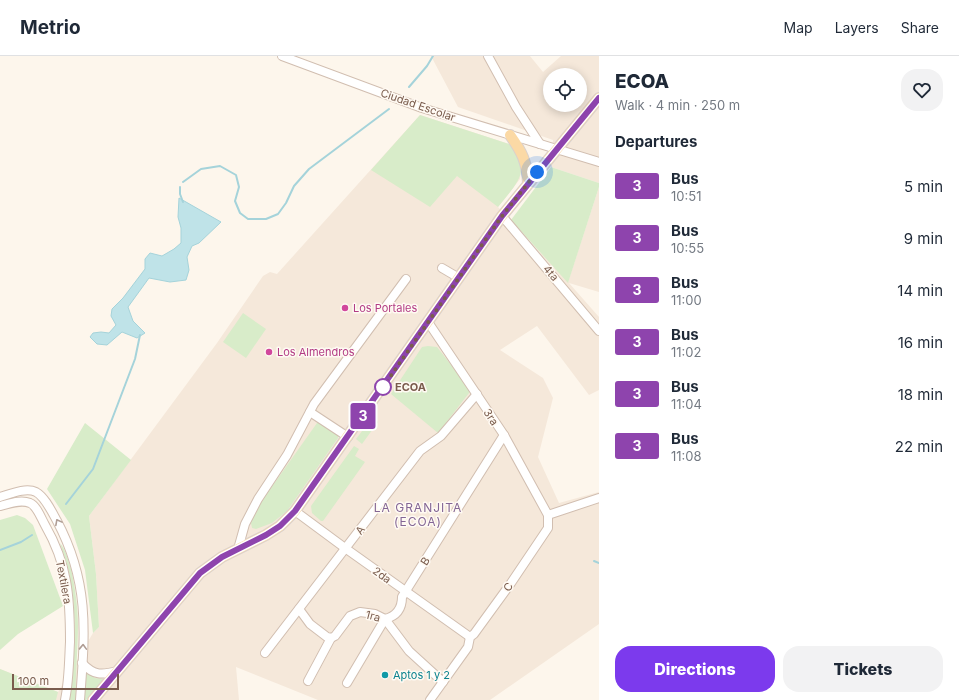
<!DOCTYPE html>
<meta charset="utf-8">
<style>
body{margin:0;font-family:Inter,sans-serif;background:#f2f2f3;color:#1f2937;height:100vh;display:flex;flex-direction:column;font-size:15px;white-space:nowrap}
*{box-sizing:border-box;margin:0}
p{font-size:13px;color:#747a83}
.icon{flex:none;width:22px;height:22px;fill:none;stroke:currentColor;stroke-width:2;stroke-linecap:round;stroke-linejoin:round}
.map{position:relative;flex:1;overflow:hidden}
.details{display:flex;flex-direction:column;background:#fff;width:360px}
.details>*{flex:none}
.badge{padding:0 8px;border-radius:3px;font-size:14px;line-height:26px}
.controls{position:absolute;left:543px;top:12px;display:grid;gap:8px}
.controls a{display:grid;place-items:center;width:44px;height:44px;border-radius:50%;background:#fff;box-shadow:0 2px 10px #0003;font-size:20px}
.scale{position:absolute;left:12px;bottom:10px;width:107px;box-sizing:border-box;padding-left:4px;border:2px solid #7a5c4d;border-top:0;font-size:11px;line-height:14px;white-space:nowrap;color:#7a5c4d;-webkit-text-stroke:3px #fffaf3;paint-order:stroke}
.you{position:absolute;width:20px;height:20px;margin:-10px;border:3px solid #fff;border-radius:50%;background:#1a73e8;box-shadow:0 0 0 6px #1a73e833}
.map>.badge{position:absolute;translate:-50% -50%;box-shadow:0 0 0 2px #fff}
h2{padding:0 16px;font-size:15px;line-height:36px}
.round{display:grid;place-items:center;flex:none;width:42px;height:42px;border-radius:16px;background:#f2f2f3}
.summary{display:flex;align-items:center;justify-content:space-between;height:68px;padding:0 16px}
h1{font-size:19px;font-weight:800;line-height:30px}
.cta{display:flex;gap:8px;margin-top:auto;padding:8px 16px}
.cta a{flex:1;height:46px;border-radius:16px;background:#7c3aed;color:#fff;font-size:16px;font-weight:800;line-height:46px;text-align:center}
.cta a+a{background:#f2f2f3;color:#1f2937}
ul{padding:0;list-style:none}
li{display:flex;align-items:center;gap:12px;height:52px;padding:0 16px}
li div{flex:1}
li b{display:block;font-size:15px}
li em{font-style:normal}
li .badge{min-width:44px;font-weight:700;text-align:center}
header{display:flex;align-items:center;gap:24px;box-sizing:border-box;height:56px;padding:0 20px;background:#fff;border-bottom:1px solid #e0e1e3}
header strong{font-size:19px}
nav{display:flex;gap:22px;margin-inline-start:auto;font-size:14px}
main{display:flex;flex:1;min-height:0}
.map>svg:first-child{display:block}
</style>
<header>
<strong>Metrio</strong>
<nav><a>Map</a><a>Layers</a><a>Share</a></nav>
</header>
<main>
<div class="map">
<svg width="599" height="644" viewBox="0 0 599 644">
<rect width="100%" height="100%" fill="#fdf6ec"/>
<g fill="#f5e8da" fill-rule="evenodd">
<path d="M431,0H530L543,16L561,0H599V127L551,111L553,84L458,51ZM550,19H580V49H550Z"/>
<polygon points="420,59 509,88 521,115 520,123 498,151 568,226 599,131 599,236 569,227 599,261 599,334 589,339 537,270 500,294 543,322 553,342 538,401 559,447 599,436 599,568 490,644 318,644 236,611 239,644 0,644 0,613 58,636 93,577 99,571 96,518 89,460 217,287 263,220 270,216 277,218"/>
</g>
<g fill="#d8ecc9">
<path d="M420,59L509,88C534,114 516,128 498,151L457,120L430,151L371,114Z"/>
<polygon points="551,111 599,127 599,131 568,227 511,164"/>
<polygon points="243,257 266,273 246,302 223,286"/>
<polygon points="428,290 437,291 470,333 469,337 438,377 391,338 422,291"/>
<polygon points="372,362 378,366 362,388 356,383"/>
<polygon points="319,366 338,379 338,382 287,455 272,467 256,473 252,472 251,467 256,453 317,367"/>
<polygon points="85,367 131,404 89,460 96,518 99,571 93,577 85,514 70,468 47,433"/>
<polygon points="354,390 359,393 355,400 365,406 323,465 321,465 312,457 311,450"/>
<polygon points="17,459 25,462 33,469 63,550 18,578 0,594 0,464"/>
<path d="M60,487C66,494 68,504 71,513C75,531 78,551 78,570C78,595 75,619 76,644H69C75,602 78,559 69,517C67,507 63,497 60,487Z"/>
<polygon points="0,613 58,636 56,644 0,644"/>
<polygon points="85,615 95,622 104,623 86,644 85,644 84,641"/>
</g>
<polygon fill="#bfe3e8" stroke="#a5d3da" points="179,142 221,166 199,187 192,190 187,201 189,214 186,224 170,226 149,222 128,251 133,265 145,277 137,282 122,276 107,289 97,288 90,281 93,277 101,276 109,277 116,269 111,260 112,253 123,242 145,213 145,203 150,197 162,200 174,193 181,187 181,172 178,161"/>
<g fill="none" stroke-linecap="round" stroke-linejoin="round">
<g stroke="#a5d3da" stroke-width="2">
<polyline points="409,31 427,10 433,0"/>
<polyline points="183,126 201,113 220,110 236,119 239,131 235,145 240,157 248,163 266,163 278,158 286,147 294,130 309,113 389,53"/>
<polyline points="180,131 180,138 183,146"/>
<polyline points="66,448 93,413 135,303 140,279"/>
<polyline points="0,494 21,486 32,479"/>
<polyline points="594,505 599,507"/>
</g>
<g stroke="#d1beb0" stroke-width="10">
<g id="minor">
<polyline points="282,0 422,52 599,106"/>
<polyline points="488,0 516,51 540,88"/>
<polyline points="502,160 599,275"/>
<polyline points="442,212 459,222"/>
<polyline points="428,266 504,379 548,459"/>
<polyline points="310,356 348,381"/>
<path d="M0,441C10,438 26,431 36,436C45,441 52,456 57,465C90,527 85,577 80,644"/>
<path d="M0,450C9,448 20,443 30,447C37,450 41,462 45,469C68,509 70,541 70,586C69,605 69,625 65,644"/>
<polyline points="295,455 345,492 470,581"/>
<polyline points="548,459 599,442"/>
<polyline points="238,493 245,468 258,443 287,399 314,348 406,223"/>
<polyline points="299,553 310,568 327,581 331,582 335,580 350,560 360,556 375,558 385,563 409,595 443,626"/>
<polyline points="265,597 420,395 441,380 477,338"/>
<path d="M82,607C94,620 102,619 118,615"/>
<polyline points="308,625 331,582"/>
<path d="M347,627L385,563C397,560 402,552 402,541L504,379"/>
<polyline points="430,644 468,591 470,581 474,578 511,527 548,472 548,459"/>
</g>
</g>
<g stroke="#dad1cd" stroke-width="12">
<g id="major">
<path d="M510,79C522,96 527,106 528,127"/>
<polyline points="93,644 200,517 222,501 266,479 280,470 295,455 502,160 599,42"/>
</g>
</g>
<use href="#minor" stroke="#fff" stroke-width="8"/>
<use href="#major" stroke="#fbd9a5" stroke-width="10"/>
</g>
<defs><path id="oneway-chevron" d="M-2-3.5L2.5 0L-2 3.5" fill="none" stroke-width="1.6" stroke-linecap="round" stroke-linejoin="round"/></defs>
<g stroke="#af9d94">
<use href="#oneway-chevron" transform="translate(58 466) rotate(-118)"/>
<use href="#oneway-chevron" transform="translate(83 591) rotate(-88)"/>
</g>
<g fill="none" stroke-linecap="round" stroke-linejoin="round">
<g stroke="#fff" stroke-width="9">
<polyline id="line" points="93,644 200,517 222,501 266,479 280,470 295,455 502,160 599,42"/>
</g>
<use href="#line" stroke="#8e44ad" stroke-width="6"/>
<polyline stroke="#7a5c4d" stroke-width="4" stroke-dasharray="0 7.2" points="383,331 502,160 537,116"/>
</g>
<g fill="#d1479c" stroke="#fffaf3" stroke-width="1.5">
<circle cx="345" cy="252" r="4"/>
<circle cx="269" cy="296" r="4"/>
</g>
<circle fill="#fff" stroke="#8e44ad" stroke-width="2" cx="383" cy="331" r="8"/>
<circle fill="#0f9aa8" stroke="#fffaf3" stroke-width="1.5" cx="385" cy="619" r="4"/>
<g text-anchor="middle" stroke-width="3" stroke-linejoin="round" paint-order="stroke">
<g font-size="11" fill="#7a5c4d" stroke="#fffaf3">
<text transform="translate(418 49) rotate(19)" y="4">Ciudad Escolar</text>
<text transform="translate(551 217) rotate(50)" y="4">4ta</text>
<text transform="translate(491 361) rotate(57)" y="4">3ra</text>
<text transform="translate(360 474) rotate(-53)" y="4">A</text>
<text transform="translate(425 505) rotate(-58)" y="4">B</text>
<text transform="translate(382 519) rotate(36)" y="4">2da</text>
<text transform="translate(64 526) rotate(79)" y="4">Textilera</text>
<text transform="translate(508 531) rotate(-55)" y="4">C</text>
<text transform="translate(373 560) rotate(15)" y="4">1ra</text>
</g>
<g font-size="11" fill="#b23c85" stroke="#fffaf3" text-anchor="start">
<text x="353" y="256">Los Portales</text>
<text x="277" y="300">Los Almendros</text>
</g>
<g font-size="11" font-weight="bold" fill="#7a5c4d" stroke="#fffaf3" text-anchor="start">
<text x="395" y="335">ECOA</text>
</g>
<g font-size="11" fill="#0d838f" stroke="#fffaf3" text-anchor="start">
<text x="393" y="623">Aptos 1 y 2</text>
</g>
<g font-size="12" letter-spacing="1" fill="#846695" stroke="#fffaf3">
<text x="418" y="456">LA GRANJITA<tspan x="418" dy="14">(ECOA)</tspan></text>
</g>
</g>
</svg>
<div class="controls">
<a><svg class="icon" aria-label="locate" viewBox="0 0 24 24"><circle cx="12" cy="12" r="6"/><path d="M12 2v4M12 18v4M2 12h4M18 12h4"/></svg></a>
</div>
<div class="scale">100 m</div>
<div class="you" style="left:537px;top:116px"></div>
<b class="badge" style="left:363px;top:360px;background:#8e44ad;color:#fff">3</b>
</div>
<section class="details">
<div class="summary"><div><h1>ECOA</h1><p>Walk · 4 min · 250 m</p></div><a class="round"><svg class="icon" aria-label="heart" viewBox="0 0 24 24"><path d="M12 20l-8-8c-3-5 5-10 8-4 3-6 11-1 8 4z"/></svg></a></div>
<h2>Departures</h2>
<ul>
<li><span class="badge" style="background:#8e44ad;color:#fff">3</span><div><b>Bus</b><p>10:51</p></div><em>5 min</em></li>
<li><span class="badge" style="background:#8e44ad;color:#fff">3</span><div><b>Bus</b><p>10:55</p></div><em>9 min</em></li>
<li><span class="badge" style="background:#8e44ad;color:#fff">3</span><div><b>Bus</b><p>11:00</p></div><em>14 min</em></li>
<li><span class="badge" style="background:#8e44ad;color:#fff">3</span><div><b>Bus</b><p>11:02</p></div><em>16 min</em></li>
<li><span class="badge" style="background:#8e44ad;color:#fff">3</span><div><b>Bus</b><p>11:04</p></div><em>18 min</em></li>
<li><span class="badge" style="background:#8e44ad;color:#fff">3</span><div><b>Bus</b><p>11:08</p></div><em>22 min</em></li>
</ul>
<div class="cta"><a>Directions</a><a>Tickets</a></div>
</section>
</main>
